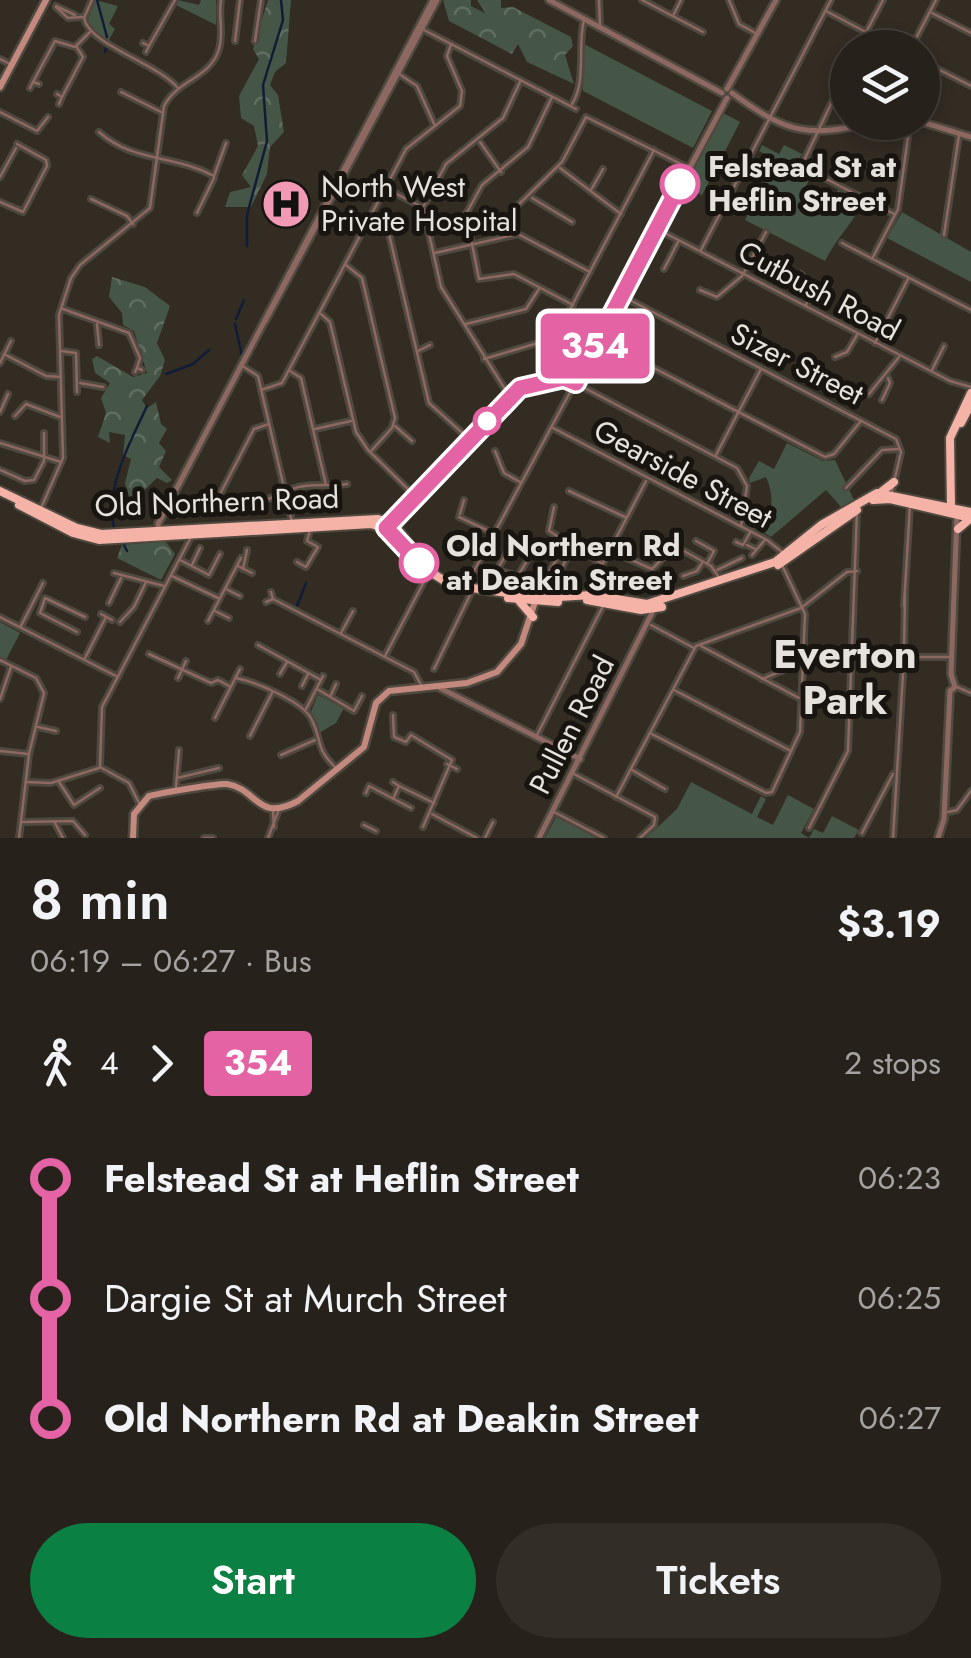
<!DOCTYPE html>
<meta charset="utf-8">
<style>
body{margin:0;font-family:Jost,sans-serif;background:#322e27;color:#f1f3f6;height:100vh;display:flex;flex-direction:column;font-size:38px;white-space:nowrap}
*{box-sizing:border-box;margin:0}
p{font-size:32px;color:#a4a3a2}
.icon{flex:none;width:55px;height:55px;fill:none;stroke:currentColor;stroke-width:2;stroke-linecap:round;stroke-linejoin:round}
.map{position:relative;height:838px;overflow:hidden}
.details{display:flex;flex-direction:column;background:#26211a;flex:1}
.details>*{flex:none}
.badge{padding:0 20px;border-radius:8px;font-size:35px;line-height:65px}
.buttons{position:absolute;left:830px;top:30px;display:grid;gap:20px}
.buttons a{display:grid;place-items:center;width:110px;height:110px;border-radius:50%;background:#26211a;box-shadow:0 5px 15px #0003,0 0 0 2px #423e39;font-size:50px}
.map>.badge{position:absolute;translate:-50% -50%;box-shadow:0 0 0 5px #fff}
.legs{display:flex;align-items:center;gap:15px;height:110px;padding:0 30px;font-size:32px}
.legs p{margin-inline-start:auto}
.overview{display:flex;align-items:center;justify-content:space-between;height:170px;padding:0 30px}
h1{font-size:55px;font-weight:600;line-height:75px}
.action{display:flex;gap:20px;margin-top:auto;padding:20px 30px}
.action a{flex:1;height:115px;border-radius:60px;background:#0b8043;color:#fff;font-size:40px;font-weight:600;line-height:115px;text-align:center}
.action a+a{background:#322e27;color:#f1f3f6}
ul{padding:0 30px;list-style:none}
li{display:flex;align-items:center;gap:35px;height:120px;font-size:38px}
li i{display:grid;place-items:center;width:15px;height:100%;margin:0 12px;background:currentColor}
li i::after{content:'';width:25px;height:25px;margin:-12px;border:8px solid;border-radius:50%;background:#26211a}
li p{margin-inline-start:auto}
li:first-child i{background:linear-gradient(#0000 50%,currentColor 0)}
li:last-child i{background:linear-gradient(currentColor 50%,#0000 0)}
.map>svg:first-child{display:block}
</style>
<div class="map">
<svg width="971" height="838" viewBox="0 0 971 838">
<defs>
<pattern id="forest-crowns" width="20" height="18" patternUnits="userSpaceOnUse" patternTransform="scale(2.5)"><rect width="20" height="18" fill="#455546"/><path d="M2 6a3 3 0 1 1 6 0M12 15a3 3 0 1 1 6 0" fill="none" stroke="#606d60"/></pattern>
</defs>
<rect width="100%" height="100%" fill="#322c23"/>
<g fill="#455546">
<polygon points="95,0 118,6 109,24 115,29 109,40 96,35 87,22"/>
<polygon points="178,0 199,5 201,0 216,0 216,25 176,5"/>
<polygon points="582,43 712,111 693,148 583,91"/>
<polygon points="723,113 740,122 723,155 741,165 737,171 719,163 702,195 684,186"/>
<path d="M762,145L779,154L784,145L802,154L795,167L811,176L802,194L828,207L838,190L863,203C849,228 836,239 825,261L745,220L776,160L759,151Z"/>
<polygon points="902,212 971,252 971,282 887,238"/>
<path d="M787,443L823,461L835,460L854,500L842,508L826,490L771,537L763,532C772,514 775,496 766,477L750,483L749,478L759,461L774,469Z"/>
<polygon points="0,622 20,633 6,660 0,656"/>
<polygon points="318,695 344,708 336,723 319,733 311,711"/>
<polygon points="691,782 752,814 761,796 766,799 757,817 773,825 788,795 814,809 801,833 809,838 814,829 823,833 832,816 859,830 854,838 646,838 677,809"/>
<polygon points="556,817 596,838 545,838"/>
</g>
<g fill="url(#forest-crowns)">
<polygon points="268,0 291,0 286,63 275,72 270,85 278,95 284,132 270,147 267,174 251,207 225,207 230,192 251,187 242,175 258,146 254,126 241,118 239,96 259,59 253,49"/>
<polygon points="443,0 471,0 471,6 485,13 477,0 501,0 501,8 513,7 571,37 573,46 565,55 574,84 527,62 518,44 512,54 449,21"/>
<polygon points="112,277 145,287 170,306 157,343 165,360 160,376 142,400 147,408 156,402 161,424 167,429 159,443 166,451 159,467 172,480 167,483 157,478 131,503 125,483 131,459 123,455 125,435 109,432 110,443 98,437 106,413 101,398 110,383 95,373 92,359 97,356 133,377 147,373 134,331 123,325 122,313 109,297"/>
<polygon points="165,541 175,554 161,580 117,558 122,545"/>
</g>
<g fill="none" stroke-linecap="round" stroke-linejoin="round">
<g stroke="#111d36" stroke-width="2.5">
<polyline points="97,0 107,37"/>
<polyline points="105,52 106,47"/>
<polyline points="247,246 247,215 267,141 263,85 283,20 281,0"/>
<polyline points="236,319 244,300"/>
<polyline points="235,324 242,356"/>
<polyline points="166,374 193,364 209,350"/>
<path d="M114,528C105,486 130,443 147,406"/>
<polyline points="123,543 127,551"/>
<polyline points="297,606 306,583"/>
</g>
<g stroke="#4f4940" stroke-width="8">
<g id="minor">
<path d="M92,0L84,18C89,45 157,63 178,88"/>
<polyline points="599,0 600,25"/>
<polyline points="642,0 703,32"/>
<polyline points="729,0 739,24 757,34"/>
<polyline points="56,6 75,15"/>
<polyline points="56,7 68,18 82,17"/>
<polyline points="826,11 896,48"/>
<polyline points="932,13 971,33"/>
<polyline points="673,16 681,0"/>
<polyline points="424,30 576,109"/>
<polyline points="235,41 240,0"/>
<polyline points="255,41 261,0"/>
<polyline points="143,43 149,46 146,52"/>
<polyline points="149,46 175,0"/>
<polyline points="858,48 883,0"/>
<polyline points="911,48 936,0"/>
<polyline points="0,59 10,64"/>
<polyline points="922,61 971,86"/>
<polyline points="399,74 417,86 435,126"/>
<polyline points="33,82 55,41 75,47"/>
<polyline points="30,88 33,82 39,84"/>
<polyline points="121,92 161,112"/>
<polyline points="57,94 62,97 59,104"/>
<polyline points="62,97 83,57 76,46 90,32"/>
<polyline points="552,97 528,147 482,185 466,214 479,279 514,274 573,305"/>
<path d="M572,104C587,80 577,47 584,20"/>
<polyline points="0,112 37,131 48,117"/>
<path d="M99,132C134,163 173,154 214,176L226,143"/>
<polyline points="480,142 501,172"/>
<polyline points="803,167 894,214"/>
<polyline points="560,168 621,214"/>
<polyline points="800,169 848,68"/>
<polyline points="0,177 16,148"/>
<polyline points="385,188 422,207"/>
<polyline points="591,190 603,169"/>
<polyline points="532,198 572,222"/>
<polyline points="91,199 127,216 133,224"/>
<polyline points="0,202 23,212 47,166 46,160 17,144"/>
<polyline points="423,207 441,287 510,397"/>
<polyline points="423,207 446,164 503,118 520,82"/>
<polyline points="197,213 214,178"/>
<polyline points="325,215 361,234"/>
<polyline points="369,221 389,234 429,403 469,439"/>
<polyline points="659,230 950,381 971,387"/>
<polyline points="944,235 959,135"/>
<polyline points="510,236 508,222 515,208 562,162 586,117 687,167"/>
<polyline points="842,243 971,310"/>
<polyline points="701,250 831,0"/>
<polyline points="435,253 518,234 590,272"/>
<polyline points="872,259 898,209 910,122"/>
<polyline points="346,265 362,278 395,418 392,428 371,451"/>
<polyline points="664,269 678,242"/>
<polyline points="801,274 813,288 806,305"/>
<polyline points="700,290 717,297 742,276 766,232"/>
<polyline points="624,297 896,439 901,452 892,491"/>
<polyline points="63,309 129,333 140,358 137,368"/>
<polyline points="321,314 330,322 356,432 368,450 414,495"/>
<polyline points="97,324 99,345"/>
<polyline points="466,324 526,309 539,289"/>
<polyline points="600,340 825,457 834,454 861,421"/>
<polyline points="875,343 908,279"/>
<polyline points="61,351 76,353 77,392"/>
<polyline points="418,351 430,345"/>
<polyline points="4,354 46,376 61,377"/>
<polyline points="835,357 847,352 857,335"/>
<polyline points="484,359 555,338 654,150"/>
<polyline points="0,363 11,341"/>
<polyline points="244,367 258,376 292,522"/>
<polyline points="932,370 944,346"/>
<polyline points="290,371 301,378 326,485"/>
<polyline points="135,372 137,368 142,370"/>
<polyline points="80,383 103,387"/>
<polyline points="261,390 282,383 406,149 460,106 462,91 447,56 451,44"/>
<polyline points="869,394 899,357"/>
<polyline points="882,400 890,383 888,378"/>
<polyline points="0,412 8,394"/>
<polyline points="15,416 26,404 60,417"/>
<path d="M269,424L254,429L219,496L220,504C249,508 265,501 290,490C305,482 331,487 347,484"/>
<polyline points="395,426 412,441"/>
<polyline points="553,428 767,540 782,552"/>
<polyline points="315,429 351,421"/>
<polyline points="0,443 61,462"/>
<polyline points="495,451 504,473 520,482"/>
<polyline points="716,455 761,369"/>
<polyline points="0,470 25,481 34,480 44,461 44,433"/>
<polyline points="846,488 882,450 899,449"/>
<polyline points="569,491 625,517"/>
<polyline points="554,507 549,531 601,563"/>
<path d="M41,508L63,458L59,315L71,278L80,265L150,208L164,106C177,80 211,78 219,49C224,32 218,16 221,0"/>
<polyline points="460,514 464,500"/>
<polyline points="459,517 495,534"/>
<polygon points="515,539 532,552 518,576 497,570"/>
<polyline points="696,541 714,551 708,562"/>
<polyline points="736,542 743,545 751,531"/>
<polyline points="673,545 711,566 718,576"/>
<polyline points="747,545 755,549"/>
<polyline points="611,551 652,569 673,548"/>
<polyline points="752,555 765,540"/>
<polyline points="180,560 209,575 220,554"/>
<polyline points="297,562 306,567 318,547 307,541 310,530"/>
<polyline points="192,565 200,548"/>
<polyline points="238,566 252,573"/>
<polyline points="243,569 247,550"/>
<polyline points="717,570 742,558"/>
<polyline points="114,573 164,586"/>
<polyline points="172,576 218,598"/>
<polyline points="683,576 697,571 702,563"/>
<polyline points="549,577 557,578 571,549"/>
<polyline points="491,579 496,571"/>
<polyline points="534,579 545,579 564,547"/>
<polyline points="467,584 575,383 737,468 747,486 741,526"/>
<polyline points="226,589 240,596"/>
<polyline points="591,594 592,584 646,481"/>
<polyline points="273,599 414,672 421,685"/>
<polyline points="266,602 273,599 271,592"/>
<polyline points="109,603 121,578"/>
<polyline points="904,606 910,505"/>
<polyline points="215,611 229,618"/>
<polyline points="101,614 112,620"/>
<polyline points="0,617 118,677"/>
<polyline points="208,621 241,558"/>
<polyline points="120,622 134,607 146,582"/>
<polyline points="651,625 694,648"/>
<polyline points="21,626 43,583"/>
<polyline points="77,632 40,613 45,598 85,617"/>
<polyline points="341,633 353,611"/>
<polyline points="258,645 321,680"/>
<polyline points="701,646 799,698"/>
<polyline points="854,653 900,653"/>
<polyline points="904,653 905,593"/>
<polyline points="149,654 211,683 218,680 231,687"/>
<polyline points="385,656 428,574"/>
<polyline points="904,657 950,657"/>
<polyline points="85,658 106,617"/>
<polyline points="0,660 36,678 44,693 29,754 19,838"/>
<polyline points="434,669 471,593"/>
<polyline points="280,674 287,662"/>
<polyline points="178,678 186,661"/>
<path d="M236,678C256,682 304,702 312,720C323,743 315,748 336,768"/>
<polyline points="762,679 800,663"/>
<polyline points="302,686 308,674"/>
<polyline points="957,687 971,693"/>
<polyline points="317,689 354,711 362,696"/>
<polyline points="674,690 791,751"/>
<polyline points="331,695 336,684"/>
<polyline points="0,699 11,667"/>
<polyline points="306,709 323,676"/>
<polyline points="393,715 394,737 406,742 411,735 452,760 423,827"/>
<polyline points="215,718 240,669"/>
<polyline points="38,727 56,731"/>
<polyline points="650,733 766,793 772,792 800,732 805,614 782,565"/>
<polyline points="537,735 604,604"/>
<polyline points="250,736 272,693"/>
<polyline points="0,751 28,754"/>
<polyline points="281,755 315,740"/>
<polyline points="447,764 457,769"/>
<polyline points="632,770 665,789"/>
<polyline points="574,774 655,817 654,825 640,838"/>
<polyline points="177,778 219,768"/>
<polyline points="26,782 51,783 99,768"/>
<polyline points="59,782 74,805 100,788"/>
<polyline points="393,782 399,786 394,797"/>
<polyline points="399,786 434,803"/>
<polyline points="176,787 179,750"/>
<polyline points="366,793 369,786 411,808"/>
<polyline points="616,797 696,646 801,608 847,572 857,571"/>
<polyline points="139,803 129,783 100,767 102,707 191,537"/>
<polyline points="273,810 274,827"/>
<polyline points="554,812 604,838"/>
<polyline points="948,812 957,810 971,791"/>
<polyline points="432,814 477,838"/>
<polyline points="23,822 73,821 85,835"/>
<polyline points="55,823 63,838"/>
<polyline points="364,825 376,831"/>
<polyline points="809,828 848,751 857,511"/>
<polyline points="862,833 893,774"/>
<polyline points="204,838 213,838"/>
<polyline points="268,838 278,812"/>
<polyline points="485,838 493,822"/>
<polyline points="893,838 904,658"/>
</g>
</g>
<g stroke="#4f4940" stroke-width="10">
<g id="tertiary">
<polyline points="549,0 722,93"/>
<polyline points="727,89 776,0"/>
<path d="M732,93C788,134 808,138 874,122"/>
<polyline points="922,122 971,137"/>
<polyline points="265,321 437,0"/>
<polyline points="388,525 520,388 562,378 575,383 727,98"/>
<polyline points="159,533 158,524 433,0"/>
<polyline points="440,688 580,759"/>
<polyline points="539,838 654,609"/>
<polyline points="938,838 944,819 950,691 955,687 951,674 957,515"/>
</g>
</g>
<g stroke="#4f4940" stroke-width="11">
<g id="secondary">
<polyline points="0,87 46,0"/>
<path d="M133,838L134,814L149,796C162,793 217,783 227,784C258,789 257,823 298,801L364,747L376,703L389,691L467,683L497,672L521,644L536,599"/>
</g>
</g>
<g stroke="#4f4940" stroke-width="12">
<g id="trunk">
<polyline points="961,423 971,404"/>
<polyline points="0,491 77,528 101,534 378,519 394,525 432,573 451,585 543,598 592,595 647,604 775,562 821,525 877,493 971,512"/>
<polyline points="880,493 894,482"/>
<polyline points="873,500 890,499 971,518"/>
<polyline points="19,505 73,533 99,540 371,524 389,530 410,553"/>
<polyline points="951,508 950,438 971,393"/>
<polyline points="958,529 971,518"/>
<polyline points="778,565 857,510"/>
<polyline points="508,598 558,602"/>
<polyline points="587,600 641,610 662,607"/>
<polyline points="520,602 533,617"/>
</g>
</g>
<use href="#minor" stroke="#8d6861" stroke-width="2.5"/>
<use href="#tertiary" stroke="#8d6861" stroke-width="5"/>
<use href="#secondary" stroke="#c4897e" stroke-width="6"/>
<use href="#trunk" stroke="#f5b3a7" stroke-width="8"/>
</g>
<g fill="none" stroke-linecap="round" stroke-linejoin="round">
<g stroke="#fff" stroke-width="22">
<polyline id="line-1" points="419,563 386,528 520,388 564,378 576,383 680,184"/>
</g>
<use href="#line-1" stroke="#e463a4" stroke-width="15"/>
</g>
<defs>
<g id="hospital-disc" transform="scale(2.5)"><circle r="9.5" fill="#f09ab6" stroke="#181511"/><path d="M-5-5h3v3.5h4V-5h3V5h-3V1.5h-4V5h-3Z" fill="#111"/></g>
</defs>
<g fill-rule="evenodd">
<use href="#hospital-disc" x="286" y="204"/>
</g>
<g fill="#fff" stroke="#e463a4" stroke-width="5">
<circle cx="680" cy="184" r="18"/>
<circle cx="487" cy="421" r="12"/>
<circle cx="419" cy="563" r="18"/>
</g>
<g text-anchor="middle" stroke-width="10" stroke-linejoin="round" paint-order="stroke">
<g font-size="30" font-weight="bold" fill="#e5e1db" stroke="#181511" text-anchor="start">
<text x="708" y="177">Felstead St at<tspan x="708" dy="34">Heflin Street</tspan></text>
<text x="446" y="556">Old Northern Rd<tspan x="446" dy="34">at Deakin Street</tspan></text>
</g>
<g font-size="30" fill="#e5e1db" stroke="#181511" text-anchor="start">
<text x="321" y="197">North West<tspan x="321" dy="34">Private Hospital</tspan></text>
</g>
<g font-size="30" fill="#e5e1db" stroke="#181511">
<text transform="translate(819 291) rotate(28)" y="10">Cutbush Road</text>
<text transform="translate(797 364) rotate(27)" y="10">Sizer Street</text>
<text transform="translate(683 474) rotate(28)" y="10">Gearside Street</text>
<text transform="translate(217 502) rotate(-2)" y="10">Old Northern Road</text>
<text transform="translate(572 725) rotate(-63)" y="10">Pullen Road</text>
</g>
<g font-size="40" font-weight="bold" fill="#e5e1db" stroke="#181511">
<text x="845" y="668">Everton<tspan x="845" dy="46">Park</tspan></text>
</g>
</g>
</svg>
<div class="buttons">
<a><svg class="icon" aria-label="layers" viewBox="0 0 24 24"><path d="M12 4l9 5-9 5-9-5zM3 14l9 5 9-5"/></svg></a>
</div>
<b class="badge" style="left:595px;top:346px;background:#e463a4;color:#fff">354</b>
</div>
<section class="details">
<div class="overview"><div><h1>8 min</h1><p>06:19 – 06:27 · Bus</p></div><b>$3.19</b></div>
<div class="legs"><svg class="icon" aria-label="walk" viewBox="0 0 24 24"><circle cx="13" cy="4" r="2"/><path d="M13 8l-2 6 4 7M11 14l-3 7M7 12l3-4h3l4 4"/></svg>4<svg class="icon" aria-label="forward" viewBox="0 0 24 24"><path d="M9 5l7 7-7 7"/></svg><b class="badge" style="background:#e463a4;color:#fff">354</b><p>2 stops</p></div>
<ul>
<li><i style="color:#e463a4"></i><b>Felstead St at Heflin Street</b><p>06:23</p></li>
<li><i style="color:#e463a4"></i><span>Dargie St at Murch Street</span><p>06:25</p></li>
<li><i style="color:#e463a4"></i><b>Old Northern Rd at Deakin Street</b><p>06:27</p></li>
</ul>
<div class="action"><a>Start</a><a>Tickets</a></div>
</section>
